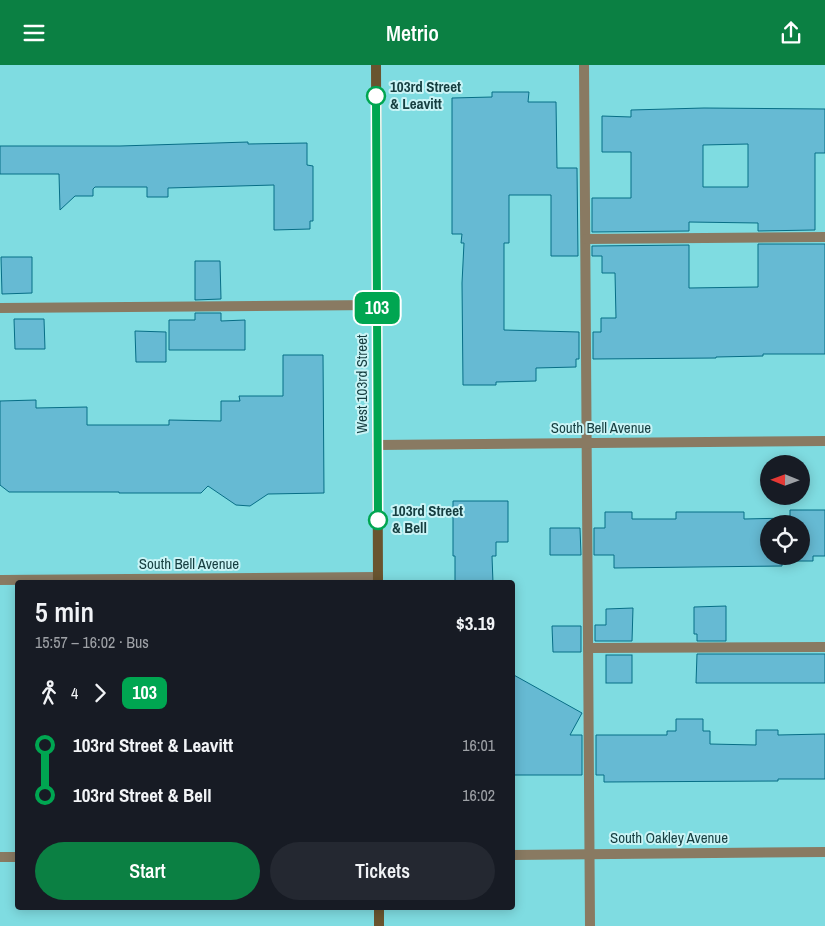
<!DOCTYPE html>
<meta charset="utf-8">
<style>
body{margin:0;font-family:"Archivo Narrow",sans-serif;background:#242831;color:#f1f3f6;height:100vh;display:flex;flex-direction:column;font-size:19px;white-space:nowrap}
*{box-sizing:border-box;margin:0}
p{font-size:16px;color:#9ea1a6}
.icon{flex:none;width:28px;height:28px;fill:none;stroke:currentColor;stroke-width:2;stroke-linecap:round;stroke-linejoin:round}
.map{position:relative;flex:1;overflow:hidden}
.drawer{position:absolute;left:15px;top:515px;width:500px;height:330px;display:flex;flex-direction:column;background:#171b24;border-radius:5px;box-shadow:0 2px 12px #0003}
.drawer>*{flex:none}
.badge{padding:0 10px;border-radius:8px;font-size:18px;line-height:32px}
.needle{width:32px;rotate:271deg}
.buttons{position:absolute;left:760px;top:390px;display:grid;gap:10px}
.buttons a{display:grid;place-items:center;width:50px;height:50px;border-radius:50%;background:#171b24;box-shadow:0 2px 12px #0003;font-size:25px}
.map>.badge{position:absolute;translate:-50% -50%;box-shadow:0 0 0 2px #fff}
.legs{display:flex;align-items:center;gap:8px;height:55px;padding:0 20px;font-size:16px}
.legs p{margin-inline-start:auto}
.head{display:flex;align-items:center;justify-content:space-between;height:85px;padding:0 20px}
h1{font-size:28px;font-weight:600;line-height:38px}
.primary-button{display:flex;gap:10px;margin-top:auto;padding:10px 20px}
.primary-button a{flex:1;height:58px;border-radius:30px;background:#0b8043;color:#fff;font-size:20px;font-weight:600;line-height:58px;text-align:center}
.primary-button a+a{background:#242831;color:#f1f3f6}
ul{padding:0 20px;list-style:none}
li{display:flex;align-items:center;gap:18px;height:50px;font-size:19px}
li i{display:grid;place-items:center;width:8px;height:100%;margin:0 6px;background:currentColor}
li i::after{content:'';width:12px;height:12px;margin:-6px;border:4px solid;border-radius:50%;background:#171b24}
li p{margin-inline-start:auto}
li:first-child i{background:linear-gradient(#0000 50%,currentColor 0)}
li:last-child i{background:linear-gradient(currentColor 50%,#0000 0)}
header{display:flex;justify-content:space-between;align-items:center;height:65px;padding:0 20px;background:#0b8043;color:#fff;font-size:22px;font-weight:600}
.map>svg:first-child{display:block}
</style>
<header><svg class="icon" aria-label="menu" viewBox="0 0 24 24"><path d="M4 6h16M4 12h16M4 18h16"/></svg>Metrio<svg class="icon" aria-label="share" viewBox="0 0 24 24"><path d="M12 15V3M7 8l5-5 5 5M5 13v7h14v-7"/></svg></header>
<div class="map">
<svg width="825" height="861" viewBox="0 0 825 861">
<rect width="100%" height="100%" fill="#7fdce1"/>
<g fill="#66bad3" stroke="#076e86" fill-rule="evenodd">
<polygon points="492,27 529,27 528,37 556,37 557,103 577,103 578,191 551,191 551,130 509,130 509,178 504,178 504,265 579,267 579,294 576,294 576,302 536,303 536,316 496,317 496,320 463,320 462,218 464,178 461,178 462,169 452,169 452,33 492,32"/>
<path d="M704,43L825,44V88H815V165L758,166V158L689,157V166L592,167V133H631V87H602V51L631,52V45ZM748,79V122H703V80Z"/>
<polygon points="248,77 248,79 307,78 307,100 313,101 313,156 310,156 310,164 274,165 274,120 168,123 168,132 147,132 147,122 95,122 93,124 93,131 75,131 60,145 59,109 0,109 0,81 120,81"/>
<polygon points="758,179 825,179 825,289 763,289 763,291 716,292 716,293 593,294 593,267 601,267 601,253 616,253 615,208 602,208 602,191 592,191 592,181 689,180 689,223 758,222"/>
<polygon points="1,192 32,192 32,228 2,229"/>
<polygon points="195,196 220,196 221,234 195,235"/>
<polygon points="195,248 221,248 221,256 245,255 245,285 169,285 169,255 195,255"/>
<polygon points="14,254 44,254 45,284 15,284"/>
<polygon points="135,266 166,267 166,297 136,297"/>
<polygon points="283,290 323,290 324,428 268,429 250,441 236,440 208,421 201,428 119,428 119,427 9,427 0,420 0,336 36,335 36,343 87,342 87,360 169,360 169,355 221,356 221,336 240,336 239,331 283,331"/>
<polygon points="453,436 508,436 508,477 496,477 496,491 492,491 493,518 455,518 455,491 453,491"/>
<path d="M790,445H825V491H813V496H782V501L614,503V490H594V463H605V447H632V454H676V447H744V454L790,453ZM769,459H801V491H769Z"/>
<polygon points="550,463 580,463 581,490 550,490"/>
<polygon points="726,541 726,576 697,576 697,569 694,569 694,542"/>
<polygon points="633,543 632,576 595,576 595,560 606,560 606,544"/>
<polygon points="552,561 581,561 581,587 553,587"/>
<polygon points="697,589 825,589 825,618 696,618"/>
<rect x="606" y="590" width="26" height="28"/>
<polygon points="512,609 582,648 570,670 582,670 582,710 512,710"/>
<polygon points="676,654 703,654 703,666 710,666 710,679 756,680 756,665 778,665 778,670 825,669 825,714 778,714 778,716 604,717 604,710 596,710 596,670 667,670 667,666 676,666"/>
</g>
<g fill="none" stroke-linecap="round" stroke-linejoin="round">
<g stroke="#897a62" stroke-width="10">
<polyline points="584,0 590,861"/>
<polyline points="586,174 825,172"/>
<polyline points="0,243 377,240"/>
<polyline points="588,583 825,582"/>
<polyline points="0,792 18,792"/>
</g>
<g stroke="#897a62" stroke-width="10">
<polyline points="377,380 825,376"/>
<polyline points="0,515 378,512"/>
<polyline points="512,790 825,787"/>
</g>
<g stroke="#69542f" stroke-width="10">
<polyline points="376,0 378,518"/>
<polyline points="379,842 379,861"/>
</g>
</g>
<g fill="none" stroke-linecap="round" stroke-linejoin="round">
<g stroke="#fff" stroke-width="11">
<polyline id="line-1" points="376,31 378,455"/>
</g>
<use href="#line-1" stroke="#00a651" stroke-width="8"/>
</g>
<g fill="#fff" stroke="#00a651" stroke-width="2.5">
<circle cx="376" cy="31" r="9"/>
<circle cx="378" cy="455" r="9"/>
</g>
<g text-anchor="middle" stroke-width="4" stroke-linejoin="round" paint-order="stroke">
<g font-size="15" font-weight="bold" fill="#163e40" stroke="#c9f4f6" text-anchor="start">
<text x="390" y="27">103rd Street<tspan x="390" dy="17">&amp; Leavitt</tspan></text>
<text x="392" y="451">103rd Street<tspan x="392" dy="17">&amp; Bell</tspan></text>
</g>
<g font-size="15" fill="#163e40" stroke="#c9f4f6">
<text transform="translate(362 319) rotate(-90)" y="5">West 103rd Street</text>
<text x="601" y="368">South Bell Avenue</text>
<text x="189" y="504">South Bell Avenue</text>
<text x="669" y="778">South Oakley Avenue</text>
</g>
</g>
</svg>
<div class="buttons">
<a><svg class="needle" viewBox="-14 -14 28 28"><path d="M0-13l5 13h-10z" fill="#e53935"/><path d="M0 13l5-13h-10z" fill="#9ea1a6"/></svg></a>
<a><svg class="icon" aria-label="locate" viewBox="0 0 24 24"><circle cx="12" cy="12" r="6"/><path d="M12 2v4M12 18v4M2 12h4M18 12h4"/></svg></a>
</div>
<b class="badge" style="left:377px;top:243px;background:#00a651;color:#fff">103</b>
<section class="drawer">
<div class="head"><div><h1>5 min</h1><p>15:57 – 16:02 · Bus</p></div><b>$3.19</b></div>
<div class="legs"><svg class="icon" aria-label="walk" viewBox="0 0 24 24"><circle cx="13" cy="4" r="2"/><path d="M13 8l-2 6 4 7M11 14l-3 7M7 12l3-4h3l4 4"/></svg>4<svg class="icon" aria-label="forward" viewBox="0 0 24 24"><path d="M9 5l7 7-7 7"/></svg><b class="badge" style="background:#00a651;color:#fff">103</b></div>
<ul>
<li><i style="color:#00a651"></i><b>103rd Street &amp; Leavitt</b><p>16:01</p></li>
<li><i style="color:#00a651"></i><b>103rd Street &amp; Bell</b><p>16:02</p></li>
</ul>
<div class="primary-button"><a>Start</a><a>Tickets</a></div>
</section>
</div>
